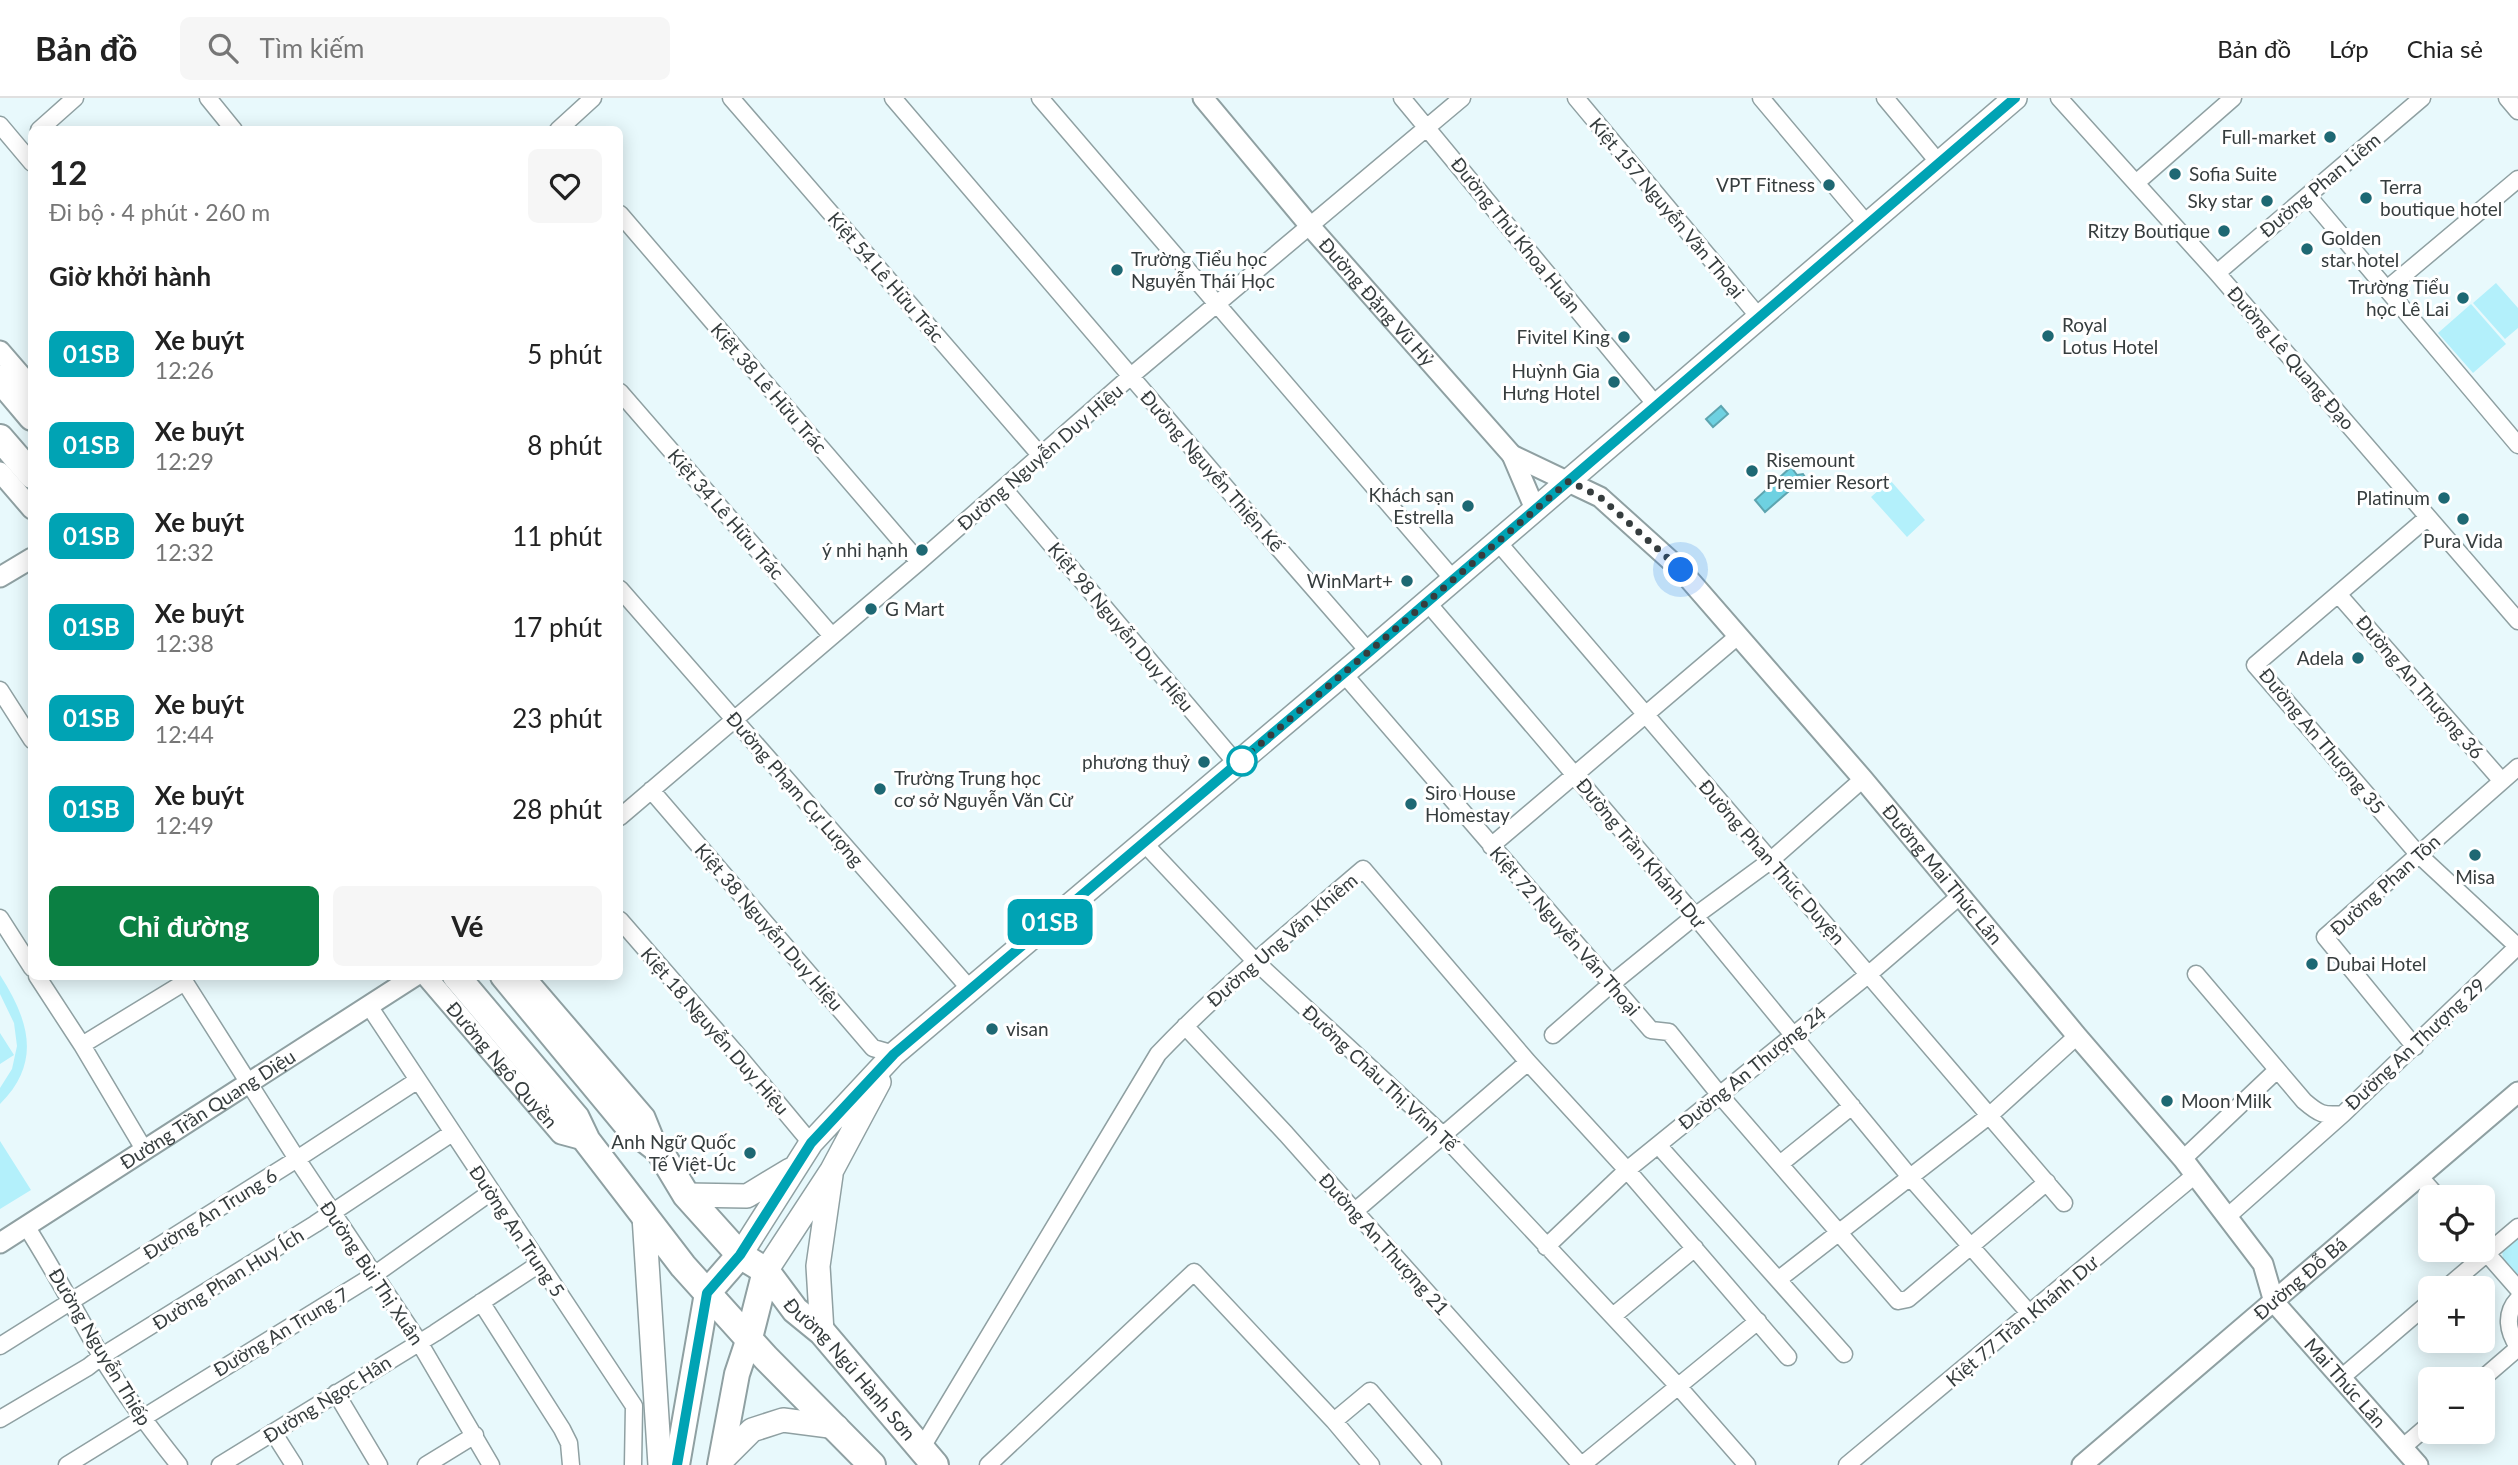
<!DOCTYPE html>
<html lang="vi">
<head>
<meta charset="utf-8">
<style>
	body { margin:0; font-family:Lato,sans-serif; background:#f6f6f6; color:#222; height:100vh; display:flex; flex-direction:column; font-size:26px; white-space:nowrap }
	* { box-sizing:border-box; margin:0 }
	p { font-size:23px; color:#767676 }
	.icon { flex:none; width:38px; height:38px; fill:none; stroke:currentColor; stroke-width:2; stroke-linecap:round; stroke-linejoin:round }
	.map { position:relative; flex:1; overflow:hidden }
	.sheet { position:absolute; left:28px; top:28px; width:595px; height:854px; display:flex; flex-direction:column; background:#fff; border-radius:10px; box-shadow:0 4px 18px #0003 }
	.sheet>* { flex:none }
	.badge { padding:0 14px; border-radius:10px; font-size:24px; line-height:46px }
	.fabs { position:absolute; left:2418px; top:1087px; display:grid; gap:14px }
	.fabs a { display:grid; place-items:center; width:77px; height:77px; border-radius:10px; background:#fff; box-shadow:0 4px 18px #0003; font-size:35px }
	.you { position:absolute; width:35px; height:35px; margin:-18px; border:5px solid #fff; border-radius:50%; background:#1a73e8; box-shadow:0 0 0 10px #1a73e833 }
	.map>.badge { position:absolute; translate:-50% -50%; box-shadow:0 0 0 4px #fff }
	h2 { padding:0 21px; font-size:26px; line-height:63px }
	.round { display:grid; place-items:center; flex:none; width:74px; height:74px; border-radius:10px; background:#f6f6f6 }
	.overview { display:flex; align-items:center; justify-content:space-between; height:119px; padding:0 21px }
	h1 { font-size:33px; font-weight:700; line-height:52px }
	.primary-button { display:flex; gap:14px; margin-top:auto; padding:14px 21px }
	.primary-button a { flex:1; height:80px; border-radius:10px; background:#0b8043; color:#fff; font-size:28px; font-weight:700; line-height:80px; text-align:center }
	.primary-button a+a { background:#f6f6f6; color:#222 }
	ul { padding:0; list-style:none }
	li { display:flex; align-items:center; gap:21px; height:91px; padding:0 21px }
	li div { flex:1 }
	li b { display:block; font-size:26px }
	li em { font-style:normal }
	li .badge { min-width:77px; font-weight:700; text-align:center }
	header { display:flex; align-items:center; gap:42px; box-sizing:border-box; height:98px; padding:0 35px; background:#fff; border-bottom:2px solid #e0e0e0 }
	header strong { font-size:33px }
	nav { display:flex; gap:38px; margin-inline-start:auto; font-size:24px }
	.search { width:490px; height:63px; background:#f6f6f6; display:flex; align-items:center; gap:18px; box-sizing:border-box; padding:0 24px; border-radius:10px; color:#767676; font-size:26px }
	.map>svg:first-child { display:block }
</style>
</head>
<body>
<header>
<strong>Bản đồ</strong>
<div class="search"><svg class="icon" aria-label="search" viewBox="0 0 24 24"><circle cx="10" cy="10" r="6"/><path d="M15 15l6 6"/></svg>Tìm kiếm</div>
<nav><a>Bản đồ</a><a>Lớp</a><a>Chia sẻ</a></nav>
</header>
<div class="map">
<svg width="2518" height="1367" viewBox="0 0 2518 1367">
	<rect width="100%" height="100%" fill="#e8f9fc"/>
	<path fill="#b3f0fb" d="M2496 185 2518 210V230L2505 241 2473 205Z
		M2471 206 2506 246 2473 275 2438 235Z
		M1890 382 1925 422 1907 439 1871 399Z
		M0 877C28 921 43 963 0 1006V990L12 971 17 948 14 925 0 896Z
		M0 935 14 957 0 966Z
		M0 1043 31 1092 0 1111Z
		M2518 1138V1179L2503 1164 2502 1151Z"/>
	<path fill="#6ed1e1" stroke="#5da5b0" stroke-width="2" d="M1721 308 1728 316 1713 329 1706 321Z
		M1791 369 1797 377 1803 376 1805 379 1765 414 1755 402Z"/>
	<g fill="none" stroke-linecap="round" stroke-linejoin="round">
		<defs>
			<path id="minor" d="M208 0 234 32
				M731 0 1041 358
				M893 0 1240 406 1369 554
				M1040 0 1453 481
				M1402 0 1656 307
				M1576 0 1759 219
				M1761 0 1867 126
				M1885 0 1939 65
				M2059 0 2217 175 2518 523
				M2507 0 2518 13
				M0 27 32 65
				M39 32 75 0
				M558 32 593 0
				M2136 85 2233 0
				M2308 98 2518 347
				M620 116 919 464
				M2217 175 2422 0
				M2387 191 2518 81
				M620 294 832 538
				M1004 391 1237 666
				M2428 419 2255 567 2418 756 2518 849
				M1497 443 2064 1105
				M620 491 970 891
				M2338 496 2501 682
				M1427 504 1695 818 1910 1079 2030 1216
				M1343 575 1651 932 1669 934 1719 996 1898 1203 1908 1201 2047 1084
				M0 592 32 642
				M651 692 873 950 894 956
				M620 719 919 464 1131 278 1462 0
				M1144 745 1255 863 1443 1037 1677 1287 1747 1367
				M1491 748 1738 538
				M0 820 32 870
				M620 822 741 961 811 1045
				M2196 876 2304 1003C2319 1016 2323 1018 2343 1016L2518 848
				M37 878 82 947 185 884
				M181 878 297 1061 419 1244 491 1367
				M369 908 634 1308 633 1367
				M1185 928 1286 1036 1581 1367
				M1553 937 1610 887 1695 818 1770 763 1863 681
				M82 947 145 1053
				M2415 949 2325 839 2518 669
				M1658 1047 1844 1256
				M2183 1061 2277 972
				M1780 1066 1852 1008
				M2420 1079 2438 1099
				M1355 1113 1528 964
				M2227 1119 2343 1016
				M26 1128C53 1170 76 1214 101 1258 124 1296 151 1332 179 1367
				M1546 1149 1627 1072 1869 876 1961 797
				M2483 1151 2518 1191
				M1779 1181 1990 1017 2077 938
				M2446 1190 2518 1129
				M2518 1201C2504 1216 2508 1234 2518 1249
				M481 1204 562 1331 569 1345 571 1367
				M1613 1218 1695 1150
				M0 1248 297 1061 418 982
				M2341 1280 2431 1203
				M2482 1281 2518 1250
				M336 1295 379 1367
				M0 1321 88 1269 102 1258 315 1126 452 1035
				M1334 1323 1370 1293 1433 1367
				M273 1334 294 1367
				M2403 1349 2431 1325
				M921 1351 1158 956C1222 889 1293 831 1363 771L1528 964 1627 1072 1788 1259
				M67 1367 374 1177 491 1094
				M220 1367 435 1235 539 1166
				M426 1367 475 1337
				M988 1367 1194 1174 1334 1323 1371 1367
				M1582 1367 1758 1223
				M1847 1367 2195 1077"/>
			<g id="tertiary">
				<path id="s1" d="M1203 0 1309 127 1512 357 1600 399 1681 472 1863 681 2077 938 2183 1061 2263 1166 2274 1204 2418 1367"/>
				<path d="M0 253 32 290"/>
				<path d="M1512 357 1535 411"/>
				<path d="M0 374 32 411"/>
				<path d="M0 479 32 460"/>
				<path id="s2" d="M426 878 561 1036 587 1043"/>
				<path d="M524 878 645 1019 658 1051"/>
				<path id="s3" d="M0 1145 415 878"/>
				<path id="s4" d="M2082 1367 2518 994"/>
			</g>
			<path id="secondary" d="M686 1097 747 1098 790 1072
				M644 1118 660 1367
				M740 1157 811 1045 894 956 1369 554 2015 0
				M766 1173 832 1072 879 984
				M822 1234 818 1168 831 1077
				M721 1363 752 1332 783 1322 837 1329"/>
			<path id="primary" d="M677 1367 707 1195
				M720 1367 737 1276 749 1240"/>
			<g id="trunk">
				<path d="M0 281 32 319"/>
				<path d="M0 340 32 377"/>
				<path d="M456 878 576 1020 587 1043 683 1168 766 1260 872 1367"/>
				<path id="s5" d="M504 878 629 1029 659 1052 686 1097 740 1157 766 1173 795 1212 822 1234 935 1367"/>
				<path d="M707 1195 740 1157"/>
				<path d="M749 1240 766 1173"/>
			</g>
		</defs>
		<use href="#minor" stroke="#8fa0a2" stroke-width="19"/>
		<use href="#tertiary" stroke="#8fa0a2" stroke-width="23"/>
		<use href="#secondary" stroke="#8fa0a2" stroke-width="26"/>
		<use href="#primary" stroke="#8fa0a2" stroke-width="28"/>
		<use href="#trunk" stroke="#8fa0a2" stroke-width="30"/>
		<use href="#minor" stroke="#fff" stroke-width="16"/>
		<use href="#tertiary" stroke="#fff" stroke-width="19"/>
		<use href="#secondary" stroke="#fff" stroke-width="23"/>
		<use href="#primary" stroke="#fff" stroke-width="24"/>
		<use href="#trunk" stroke="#fff" stroke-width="26"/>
	</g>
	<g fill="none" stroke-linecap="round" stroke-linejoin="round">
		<defs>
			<path id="line" d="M677 1367 707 1195 740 1157 811 1045 894 956 1369 554 2015 0"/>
		</defs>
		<use href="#line" stroke="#fff" stroke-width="16"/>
		<use href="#line" stroke="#00a3b4" stroke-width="10"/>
		<path stroke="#363d3e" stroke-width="7" stroke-dasharray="0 12.6" d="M1242 663 1237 666 1569 383 1600 399 1681 472"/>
	</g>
	<g fill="#1e6873" stroke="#fff" stroke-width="2.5">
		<circle cx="2330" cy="39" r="7"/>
		<circle cx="2175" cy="76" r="7"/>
		<circle cx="1829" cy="87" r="7"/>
		<circle cx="2366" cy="100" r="7"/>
		<circle cx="2267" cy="103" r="7"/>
		<circle cx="2224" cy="133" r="7"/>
		<circle cx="2307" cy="151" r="7"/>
		<circle cx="1117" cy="172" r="7"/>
		<circle cx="2463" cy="200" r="7"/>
		<circle cx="2048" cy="238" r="7"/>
		<circle cx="1624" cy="239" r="7"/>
		<circle cx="1614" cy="284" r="7"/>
		<circle cx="1752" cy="373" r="7"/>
		<circle cx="2444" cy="400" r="7"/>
		<circle cx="1468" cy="408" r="7"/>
		<circle cx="2463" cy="421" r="7"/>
		<circle cx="922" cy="452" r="7"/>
		<circle cx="1407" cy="483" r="7"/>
		<circle cx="871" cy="511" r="7"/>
		<circle cx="2358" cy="560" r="7"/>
		<circle cx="1204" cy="664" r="7"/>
		<circle cx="880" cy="691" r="7"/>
		<circle cx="1411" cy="706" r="7"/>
		<circle cx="2475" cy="757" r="7"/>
		<circle cx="2312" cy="866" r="7"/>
		<circle cx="992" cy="931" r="7"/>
		<circle cx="2167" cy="1003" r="7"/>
		<circle cx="750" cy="1055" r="7"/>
	</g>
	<circle fill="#fff" stroke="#00a3b4" stroke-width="3.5" cx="1242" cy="663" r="14"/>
	<g text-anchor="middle" stroke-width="6" stroke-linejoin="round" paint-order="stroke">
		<g font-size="19" fill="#363d3e" stroke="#fff" text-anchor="end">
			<text x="2316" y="46">Full-market</text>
			<text x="2189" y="83" text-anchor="start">Sofia Suite</text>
			<text x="1815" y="94">VPT Fitness</text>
			<text x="2380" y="96" text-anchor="start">Terra<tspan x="2380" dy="22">boutique hotel</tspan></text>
			<text x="2253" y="110">Sky star</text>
			<text x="2210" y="140">Ritzy Boutique</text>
			<text x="2321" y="147" text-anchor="start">Golden<tspan x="2321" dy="22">star hotel</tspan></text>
			<text x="1131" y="168" text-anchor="start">Trường Tiểu học<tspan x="1131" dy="22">Nguyễn Thái Học</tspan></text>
			<text x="2449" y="196">Trường Tiểu<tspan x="2449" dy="22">học Lê Lai</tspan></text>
			<text x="2062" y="234" text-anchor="start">Royal<tspan x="2062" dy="22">Lotus Hotel</tspan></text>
			<text x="1610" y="246">Fivitel King</text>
			<text x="1600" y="280">Huỳnh Gia<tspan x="1600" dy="22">Hưng Hotel</tspan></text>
			<text x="1766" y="369" text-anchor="start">Risemount<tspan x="1766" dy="22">Premier Resort</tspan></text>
			<text x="1454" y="404">Khách sạn<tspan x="1454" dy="22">Estrella</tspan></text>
			<text x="2430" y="407">Platinum</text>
			<text x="2463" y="450" text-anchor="middle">Pura Vida</text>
			<text x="908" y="459">ý nhi hạnh</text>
			<text x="1393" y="490">WinMart+</text>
			<text x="885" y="518" text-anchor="start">G Mart</text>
			<text x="2344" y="567">Adela</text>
			<text x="1190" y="671">phương thuỷ</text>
			<text x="894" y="687" text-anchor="start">Trường Trung học<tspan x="894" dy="22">cơ sở Nguyễn Văn Cừ</tspan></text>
			<text x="1425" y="702" text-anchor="start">Siro House<tspan x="1425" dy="22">Homestay</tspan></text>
			<text x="2475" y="786" text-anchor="middle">Misa</text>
			<text x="2326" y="873" text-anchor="start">Dubai Hotel</text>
			<text x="1006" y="938" text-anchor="start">visan</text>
			<text x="2181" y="1010" text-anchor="start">Moon Milk</text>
			<text x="736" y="1051">Anh Ngữ Quốc<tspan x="736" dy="22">Tế Việt-Úc</tspan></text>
		</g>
		<g font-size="19" fill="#363d3e" stroke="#fff">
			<text transform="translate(2320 87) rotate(-40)" y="7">Đường Phan Liêm</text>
			<text transform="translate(1667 110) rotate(50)" y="7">Kiệt 157 Nguyễn Văn Thoại</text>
			<text transform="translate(1516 137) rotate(51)" y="7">Đường Thủ Khoa Huân</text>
			<text transform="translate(886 179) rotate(49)" y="7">Kiệt 54 Lê Hữu Trác</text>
			<text dy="7" stroke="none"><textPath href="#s1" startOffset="268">Đường Đặng Vũ Hỷ</textPath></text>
			<text transform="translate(2291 260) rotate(49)" y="7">Đường Lê Quang Đạo</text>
			<text transform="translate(769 290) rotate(49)" y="7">Kiệt 38 Lê Hữu Trác</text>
			<text transform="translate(1040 359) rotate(-41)" y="7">Đường Nguyễn Duy Hiệu</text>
			<text transform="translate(1212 373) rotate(49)" y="7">Đường Nguyễn Thiện Kế</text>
			<text transform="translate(726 416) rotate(49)" y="7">Kiệt 34 Lê Hữu Trác</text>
			<text transform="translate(1121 529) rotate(50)" y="7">Kiệt 98 Nguyễn Duy Hiệu</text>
			<text transform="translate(2420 589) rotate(49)" y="7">Đường An Thượng 36</text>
			<text transform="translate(2322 643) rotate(50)" y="7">Đường An Thượng 35</text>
			<text transform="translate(795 691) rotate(49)" y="7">Đường Phạm Cự Lượng</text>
			<text transform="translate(1641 755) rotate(50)" y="7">Đường Trần Khánh Dư</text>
			<text transform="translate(1772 764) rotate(49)" y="7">Đường Phan Thúc Duyện</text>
			<text dy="7" stroke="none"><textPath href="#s1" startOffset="1080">Đường Mai Thúc Lân</textPath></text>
			<text transform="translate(2385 787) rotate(-42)" y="7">Đường Phan Tôn</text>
			<text transform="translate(769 829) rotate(49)" y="7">Kiệt 38 Nguyễn Duy Hiệu</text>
			<text transform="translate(1565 833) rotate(49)" y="7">Kiệt 72 Nguyễn Văn Thoại</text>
			<text transform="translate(1282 842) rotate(-41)" y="7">Đường Ung Văn Khiêm</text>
			<text transform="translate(715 933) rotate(49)" y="7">Kiệt 18 Nguyễn Duy Hiệu</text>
			<text transform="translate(2415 946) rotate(-43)" y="7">Đường An Thượng 29</text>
			<text dy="7" stroke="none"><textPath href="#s2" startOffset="117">Đường Ngô Quyền</textPath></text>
			<text transform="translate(1752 970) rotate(-39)" y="7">Đường An Thượng 24</text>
			<text transform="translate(1380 980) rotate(43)" y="7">Đường Châu Thị Vĩnh Tế</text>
			<text dy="7" stroke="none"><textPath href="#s3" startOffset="247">Đường Trần Quang Diệu</textPath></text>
			<text transform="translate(210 1116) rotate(-32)" y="7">Đường An Trung 6</text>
			<text transform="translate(517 1133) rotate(56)" y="7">Đường An Trung 5</text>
			<text transform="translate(1384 1146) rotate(48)" y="7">Đường An Thượng 21</text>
			<text transform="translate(372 1175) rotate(56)" y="7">Đường Bùi Thị Xuân</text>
			<text transform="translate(228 1181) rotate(-32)" y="7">Đường Phan Huy Ích</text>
			<text dy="7" stroke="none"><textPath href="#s4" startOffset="287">Đường Đỗ Bá</textPath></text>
			<text transform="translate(2022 1223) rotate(-40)" y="7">Kiệt 77 Trần Khánh Dư</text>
			<text transform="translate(281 1234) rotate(-31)" y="7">Đường An Trung 7</text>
			<text transform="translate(100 1249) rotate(59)" y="7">Đường Nguyễn Thiếp</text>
			<text dy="7" stroke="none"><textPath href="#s5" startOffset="527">Đường Ngũ Hành Sơn</textPath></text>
			<text dy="7" stroke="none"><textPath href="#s1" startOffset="1732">Mai Thúc Lân</textPath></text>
			<text transform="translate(327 1301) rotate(-32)" y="7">Đường Ngọc Hân</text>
		</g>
	</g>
</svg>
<div class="fabs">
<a><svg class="icon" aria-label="locate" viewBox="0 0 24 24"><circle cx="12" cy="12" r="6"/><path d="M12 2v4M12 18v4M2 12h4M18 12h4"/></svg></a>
<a>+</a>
<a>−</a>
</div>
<div class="you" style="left:1681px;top:472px"></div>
<b class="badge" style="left:1050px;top:824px;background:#00a3b4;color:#fff">01SB</b>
<section class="sheet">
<div class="overview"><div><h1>12</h1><p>Đi bộ · 4 phút · 260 m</p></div><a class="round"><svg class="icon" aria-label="heart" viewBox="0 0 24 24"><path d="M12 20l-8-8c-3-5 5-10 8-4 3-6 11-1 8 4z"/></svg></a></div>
<h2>Giờ khởi hành</h2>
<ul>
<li><span class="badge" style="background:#00a3b4;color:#fff">01SB</span><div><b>Xe buýt</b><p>12:26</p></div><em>5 phút</em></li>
<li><span class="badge" style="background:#00a3b4;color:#fff">01SB</span><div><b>Xe buýt</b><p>12:29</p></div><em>8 phút</em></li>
<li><span class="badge" style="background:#00a3b4;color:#fff">01SB</span><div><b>Xe buýt</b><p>12:32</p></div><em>11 phút</em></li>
<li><span class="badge" style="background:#00a3b4;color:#fff">01SB</span><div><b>Xe buýt</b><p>12:38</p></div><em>17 phút</em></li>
<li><span class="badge" style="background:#00a3b4;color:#fff">01SB</span><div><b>Xe buýt</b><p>12:44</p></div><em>23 phút</em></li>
<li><span class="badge" style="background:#00a3b4;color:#fff">01SB</span><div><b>Xe buýt</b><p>12:49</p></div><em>28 phút</em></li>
</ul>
<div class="primary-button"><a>Chỉ đường</a><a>Vé</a></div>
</section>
</div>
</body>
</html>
